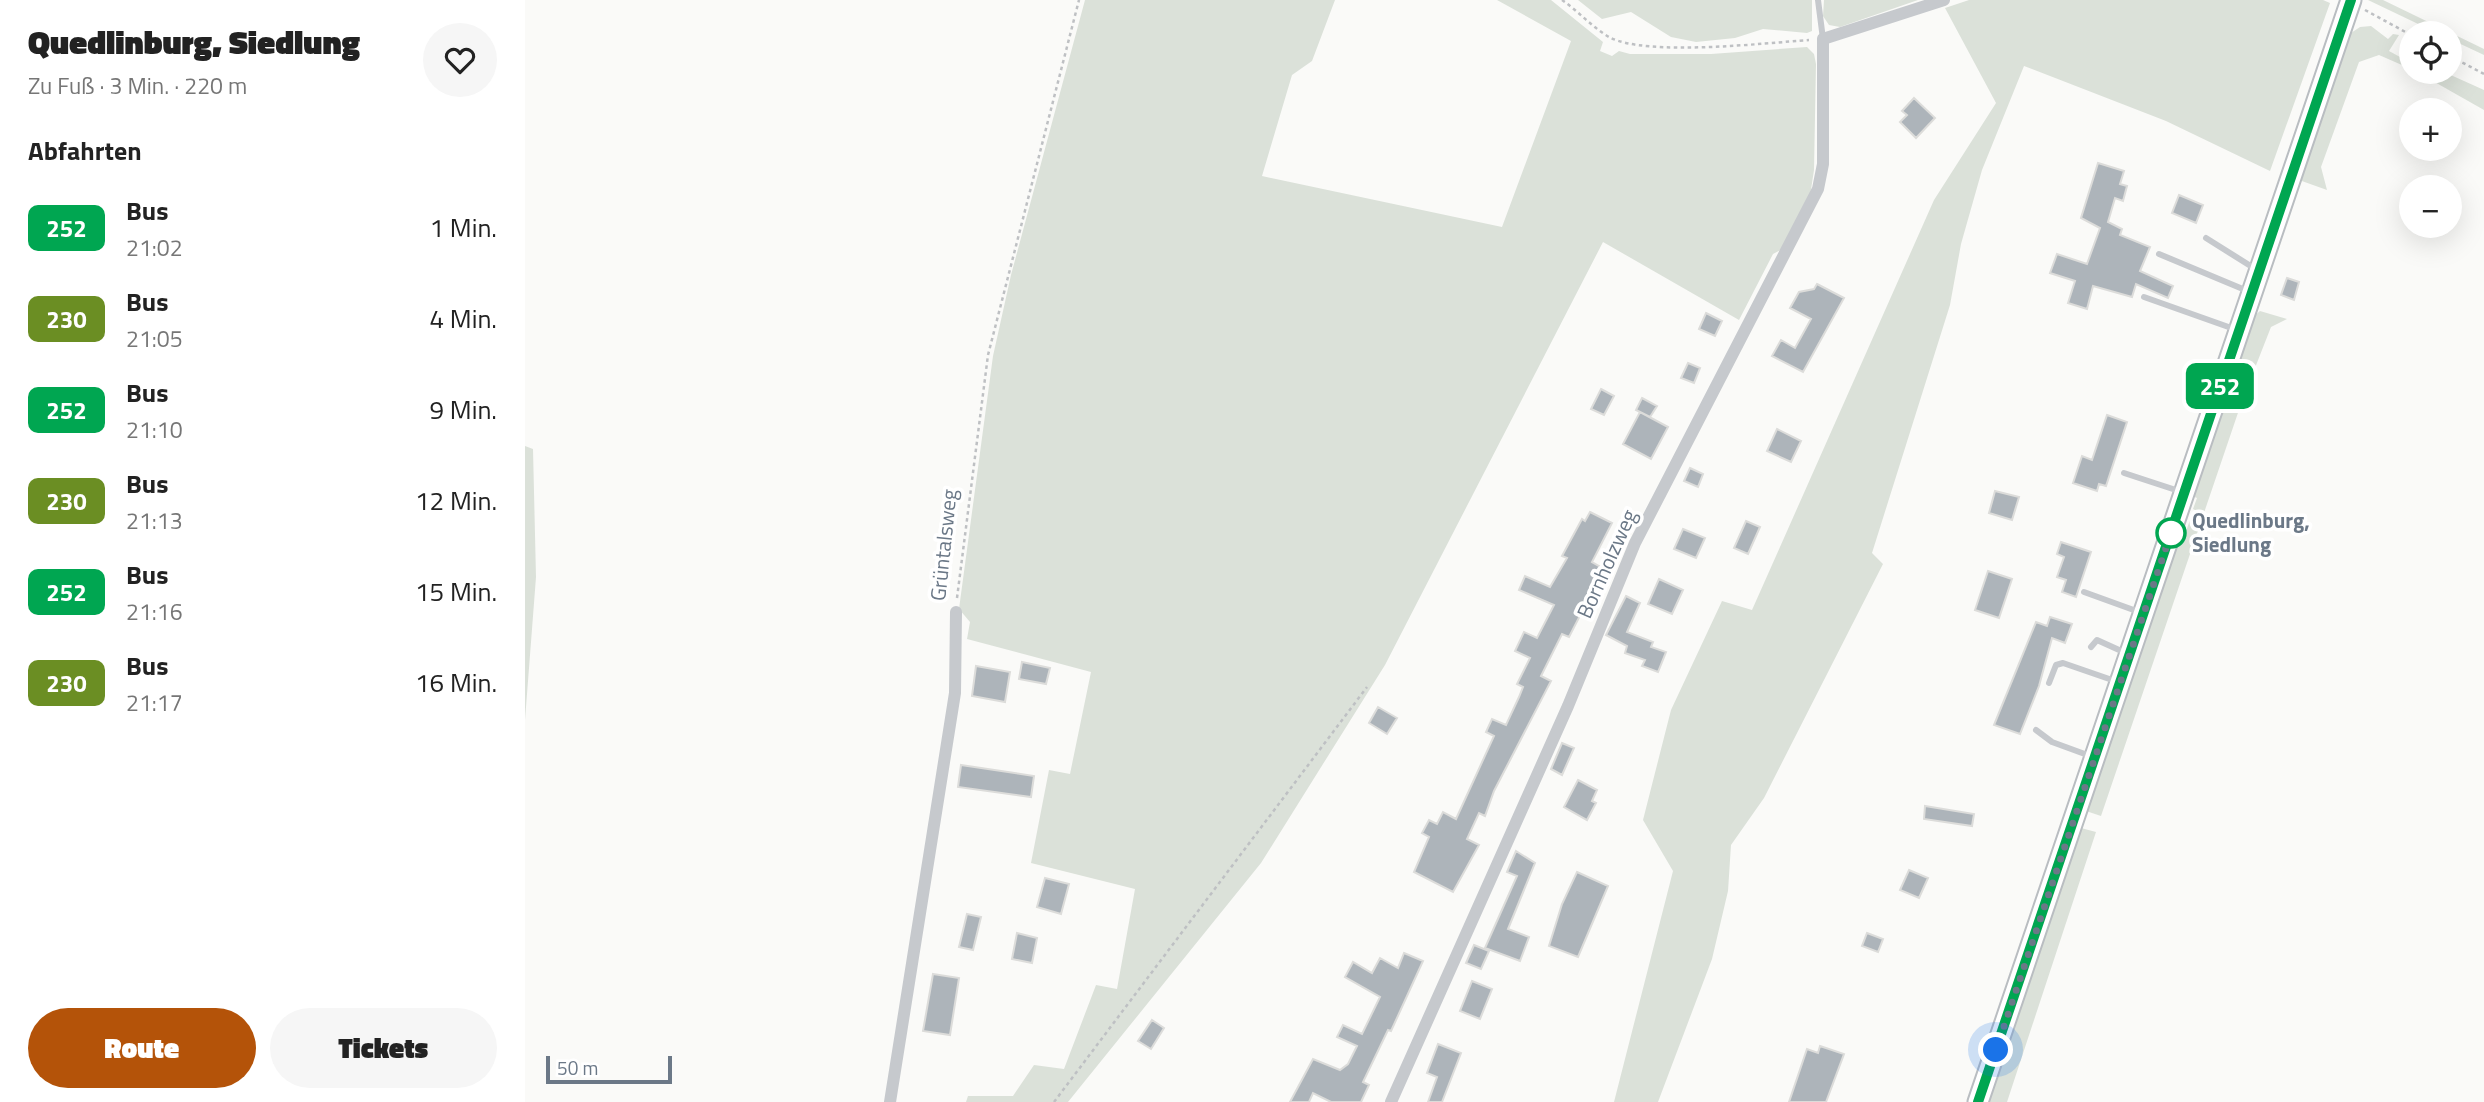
<!DOCTYPE html>
<html lang="de">
<head>
<meta charset="utf-8">
<style>
	body { margin:0; font-family:"Titillium Web",sans-serif; background:#f6f6f6; color:#222; height:100vh; display:flex; flex-direction:column; font-size:26px; white-space:nowrap }
	* { box-sizing:border-box; margin:0 }
	p { font-size:23px; color:#767676 }
	.icon { flex:none; width:38px; height:38px; fill:none; stroke:currentColor; stroke-width:2; stroke-linecap:round; stroke-linejoin:round }
	.map { position:relative; flex:1; overflow:hidden }
	.details { display:flex; flex-direction:column; background:#fff; width:525px }
	.details>* { flex:none }
	.badge { padding:0 14px; border-radius:10px; font-size:24px; line-height:46px }
	.buttons { position:absolute; left:1874px; top:21px; display:grid; gap:14px }
	.buttons a { display:grid; place-items:center; width:63px; height:63px; border-radius:50%; background:#fff; box-shadow:0 7px 28px #0002; font-size:35px }
	.scale { position:absolute; left:21px; bottom:18px; width:126px; box-sizing:border-box; padding-left:7px; border:4px solid #6b7887; border-top:0; font-size:19px; line-height:24px; white-space:nowrap; color:#6b7887; -webkit-text-stroke:5px #fff; paint-order:stroke }
	.you { position:absolute; width:35px; height:35px; margin:-18px; border:5px solid #fff; border-radius:50%; background:#1a73e8; box-shadow:0 0 0 10px #1a73e833 }
	.map>.badge { position:absolute; translate:-50% -50%; box-shadow:0 0 0 4px #fff }
	h2 { padding:0 28px; font-size:26px; line-height:63px }
	.round { display:grid; place-items:center; flex:none; width:74px; height:74px; border-radius:37px; background:#f6f6f6 }
	.summary { display:flex; align-items:center; justify-content:space-between; height:119px; padding:0 28px }
	h1 { font-size:33px; font-weight:800; line-height:52px }
	.action { display:flex; gap:14px; margin-top:auto; padding:14px 28px }
	.action a { flex:1; height:80px; border-radius:42px; background:#b45309; color:#fff; font-size:28px; font-weight:800; line-height:80px; text-align:center }
	.action a+a { background:#f6f6f6; color:#222 }
	ul { padding:0; list-style:none }
	li { display:flex; align-items:center; gap:21px; height:91px; padding:0 28px }
	li div { flex:1 }
	li b { display:block; font-size:26px }
	li em { font-style:normal }
	li .badge { min-width:77px; font-weight:700; text-align:center }
	main { display:flex; flex:1; min-height:0 }
	.map>svg:first-child { display:block }
</style>
</head>
<body>
<main>
<section class="details">
<div class="summary"><div><h1>Quedlinburg, Siedlung</h1><p>Zu Fuß · 3 Min. · 220 m</p></div><a class="round"><svg class="icon" aria-label="heart" viewBox="0 0 24 24"><path d="M12 20l-8-8c-3-5 5-10 8-4 3-6 11-1 8 4z"/></svg></a></div>
<h2>Abfahrten</h2>
<ul>
<li><span class="badge" style="background:#00a651;color:#fff">252</span><div><b>Bus</b><p>21:02</p></div><em>1 Min.</em></li>
<li><span class="badge" style="background:#6b8e23;color:#fff">230</span><div><b>Bus</b><p>21:05</p></div><em>4 Min.</em></li>
<li><span class="badge" style="background:#00a651;color:#fff">252</span><div><b>Bus</b><p>21:10</p></div><em>9 Min.</em></li>
<li><span class="badge" style="background:#6b8e23;color:#fff">230</span><div><b>Bus</b><p>21:13</p></div><em>12 Min.</em></li>
<li><span class="badge" style="background:#00a651;color:#fff">252</span><div><b>Bus</b><p>21:16</p></div><em>15 Min.</em></li>
<li><span class="badge" style="background:#6b8e23;color:#fff">230</span><div><b>Bus</b><p>21:17</p></div><em>16 Min.</em></li>
</ul>
<div class="action"><a>Route</a><a>Tickets</a></div>
</section>
<div class="map">
<svg width="1959" height="1102" viewBox="0 0 1959 1102">
	<rect width="100%" height="100%" fill="#fafaf8"/>
	<path fill="#dbe1d9" d="M560 0H810L787 61 767 75 737 176 977 227 1046 41 972 0H1026L1078 42 1075 51 1087 56 1094 51 1105 54H1186L1282 47 1289 54 1291 64 1289 170 1285 196 1259 248 1248 254 1214 320 1078 242 860 665 736 863 543 1102H441L443 1096H488L509 1065 539 1069 571 985 592 989 610 889 506 863 524 770 545 774 566 672 442 639 445 622 434 609 468 356 486 275Z
		M1053 0H1287V31L1282 33 1238 29 1210 38 1171 42 1146 37 1106 12 1077 19Z
		M1299 0H1393L1315 27 1304 25 1298 16Z
		M1444 0H1798L1805 3 1745 171 1641 121 1499 66 1457 170 1436 244 1425 305 1347 553 1358 564 1239 798 1206 845 1203 891 1187 959 1133 1102H1089L1148 871 1118 820 1146 710 1197 601 1227 610 1409 200 1471 103 1420 8Z
		M1843 0H1858L1959 49V55L1925 39V33H1912Z
		M1846 26 1863 39 1868 34 1874 35 1864 51 1886 63V69L1854 55 1834 62 1796 167 1802 190 1774 180 1826 33 1835 27Z
		M1892 72H1919L1959 90V110Z
		M1735 311 1762 319 1746 327 1717 401 1576 816 1561 811 1655 532 1660 534 1665 520 1671 522 1674 512 1668 509 1672 498 1667 496 1728 317Z
		M0 446 8 449 11 577 0 720Z
		M1556 828 1571 832 1482 1102H1463Z"/>
	<path fill="#adb4ba" stroke="#dcdcda" stroke-width="2" d="M1389 98 1410 118 1391 138 1375 122 1382 115 1377 111Z
		M1573 163 1599 171 1595 184 1602 186 1598 201 1590 198 1583 222 1597 229 1595 235 1625 247 1615 271 1648 286 1643 298 1611 284 1607 297 1568 286 1562 309 1543 303 1550 281 1525 273 1532 254 1562 264 1575 228 1556 218Z
		M1654 195 1678 205 1671 223 1647 213Z
		M1762 278 1774 282 1769 300 1756 295Z
		M1292 284 1319 298 1278 372 1247 356 1256 340 1270 348 1286 319 1265 308 1274 292 1289 289Z
		M1181 313 1197 321 1190 336 1174 329Z
		M1163 363 1175 368 1169 383 1156 378Z
		M1076 389 1089 396 1079 415 1066 409Z
		M1117 398 1132 406 1125 417 1111 410Z
		M1115 412 1143 427 1126 459 1098 444Z
		M1582 415 1602 422 1581 486 1574 484 1572 491 1548 483 1557 456 1567 460Z
		M1252 429 1276 441 1266 462 1242 451Z
		M1165 468 1178 474 1173 487 1159 481Z
		M1470 491 1494 497 1487 520 1464 513Z
		M1065 512 1087 523 1067 562 1079 569 1044 637 1037 634 1016 676 1026 681 969 791 960 816 954 813 942 839 954 845 928 892 889 872 904 837 897 833 904 820 912 824 918 812 931 819 969 736 961 732 967 719 981 725 994 697 998 687 992 684 1005 658 990 651 999 632 1012 638 1029 605 994 590 1000 576 1025 587 1042 558 1037 556 1057 519 1060 521Z
		M1221 521 1235 527 1223 554 1209 548Z
		M1158 529 1180 538 1171 558 1149 549Z
		M1536 542 1566 552 1551 597 1537 592 1541 580 1532 577 1539 557 1532 554Z
		M1463 571 1487 579 1474 618 1450 610Z
		M1134 579 1158 590 1147 614 1123 604Z
		M1101 596 1115 603 1102 632 1128 642 1126 647 1141 652 1133 672 1117 666 1120 660 1100 653 1102 646 1081 635Z
		M1525 617 1547 624 1540 643 1527 638 1514 686 1495 734 1469 725 1511 622 1522 626Z
		M497 662 525 668 521 684 494 679Z
		M451 666 485 672 480 702 447 696Z
		M853 707 872 718 862 734 844 723Z
		M1037 743 1049 748 1037 775 1026 769Z
		M436 765 509 776 506 797 433 787Z
		M1053 780 1072 790 1067 801 1071 803 1062 820 1039 807Z
		M1400 806 1449 814 1447 826 1399 819Z
		M991 851 1010 863 983 929 1004 937 995 961 960 948 992 876 982 872Z
		M1384 870 1403 878 1394 898 1375 890Z
		M1052 872 1083 886 1053 957 1024 946 1037 904Z
		M520 878 544 884 536 914 512 907Z
		M442 914 456 917 448 950 434 947Z
		M492 933 512 938 507 963 487 959Z
		M1342 933 1358 939 1353 952 1337 946Z
		M949 945 964 951 956 969 941 963Z
		M879 953 898 961 866 1031 863 1030 838 1082 844 1085 836 1102H806L788 1093 784 1102H765L788 1059 815 1070 823 1064 832 1046 812 1037 818 1025 837 1034 855 997 820 977 828 962 847 973 855 958 873 968Z
		M408 974 434 978 425 1035 398 1031Z
		M947 981 967 989 955 1019 935 1011Z
		M627 1020 639 1028 626 1049 613 1041Z
		M913 1044 936 1053 917 1102H903L912 1077 902 1073Z
		M1295 1046 1319 1054 1301 1102H1264L1282 1049 1293 1053Z"/>
	<g fill="none" stroke-linecap="round" stroke-linejoin="round">
		<defs>
			<path id="secondary" d="M1453 1102 1826 0"/>
		</defs>
		<use href="#secondary" stroke="#b9bdc1" stroke-width="23"/>
		<path stroke="#bec0c3" stroke-width="2.5" stroke-dasharray="3.5 3.5" stroke-linecap="butt" d="M1037 0C1053 11 1067 27 1084 37 1121 57 1240 43 1284 40
			M1840 10 1886 35
			M1925 56 1959 74
			M432 598 463 355 554 0
			M529 1102 842 687"/>
		<path stroke="#c6c9cd" stroke-width="6" d="M1293 0 1298 39
			M1681 238 1732 270
			M1634 254 1725 292
			M1619 297 1712 330
			M1599 473 1657 492
			M1559 592 1617 613
			M1566 647 1572 640 1603 654
			M1524 683 1531 665 1538 663 1593 682
			M1511 730 1527 742 1568 757"/>
		<path stroke="#c6c9cd" stroke-width="12" d="M365 1102 430 693 431 612
			M866 1102 1043 706 1110 543 1293 189 1298 164V39L1419 0"/>
		<use href="#secondary" stroke="#fff" stroke-width="19"/>
	</g>
	<g fill="none" stroke-linecap="round" stroke-linejoin="round">
		<defs>
			<path id="line" d="M1453 1102 1826 0"/>
		</defs>
		<use href="#line" stroke="#fff" stroke-width="16"/>
		<use href="#line" stroke="#00a651" stroke-width="10"/>
		<path stroke="#6b7887" stroke-width="7" stroke-dasharray="0 12.6" d="M1471 1050 1646 533"/>
	</g>
	<circle fill="#fff" stroke="#00a651" stroke-width="3.5" cx="1646" cy="533" r="14"/>
	<g text-anchor="middle" stroke-width="7" stroke-linejoin="round" paint-order="stroke">
		<g font-size="21" font-weight="bold" fill="#6b7887" stroke="#fff" text-anchor="start">
			<text x="1667" y="528">Quedlinburg,<tspan x="1667" dy="24">Siedlung</tspan></text>
		</g>
		<g font-size="21" fill="#6b7887" stroke="#fff">
			<text transform="translate(419 545) rotate(-84)" y="7">Grüntalsweg</text>
			<text transform="translate(1082 564) rotate(-66)" y="7">Bornholzweg</text>
		</g>
	</g>
</svg>
<div class="buttons">
<a><svg class="icon" aria-label="locate" viewBox="0 0 24 24"><circle cx="12" cy="12" r="6"/><path d="M12 2v4M12 18v4M2 12h4M18 12h4"/></svg></a>
<a>+</a>
<a>−</a>
</div>
<div class="scale">50 m</div>
<div class="you" style="left:1471px;top:1050px"></div>
<b class="badge" style="left:1695px;top:386px;background:#00a651;color:#fff">252</b>
</div>
</main>
</body>
</html>
